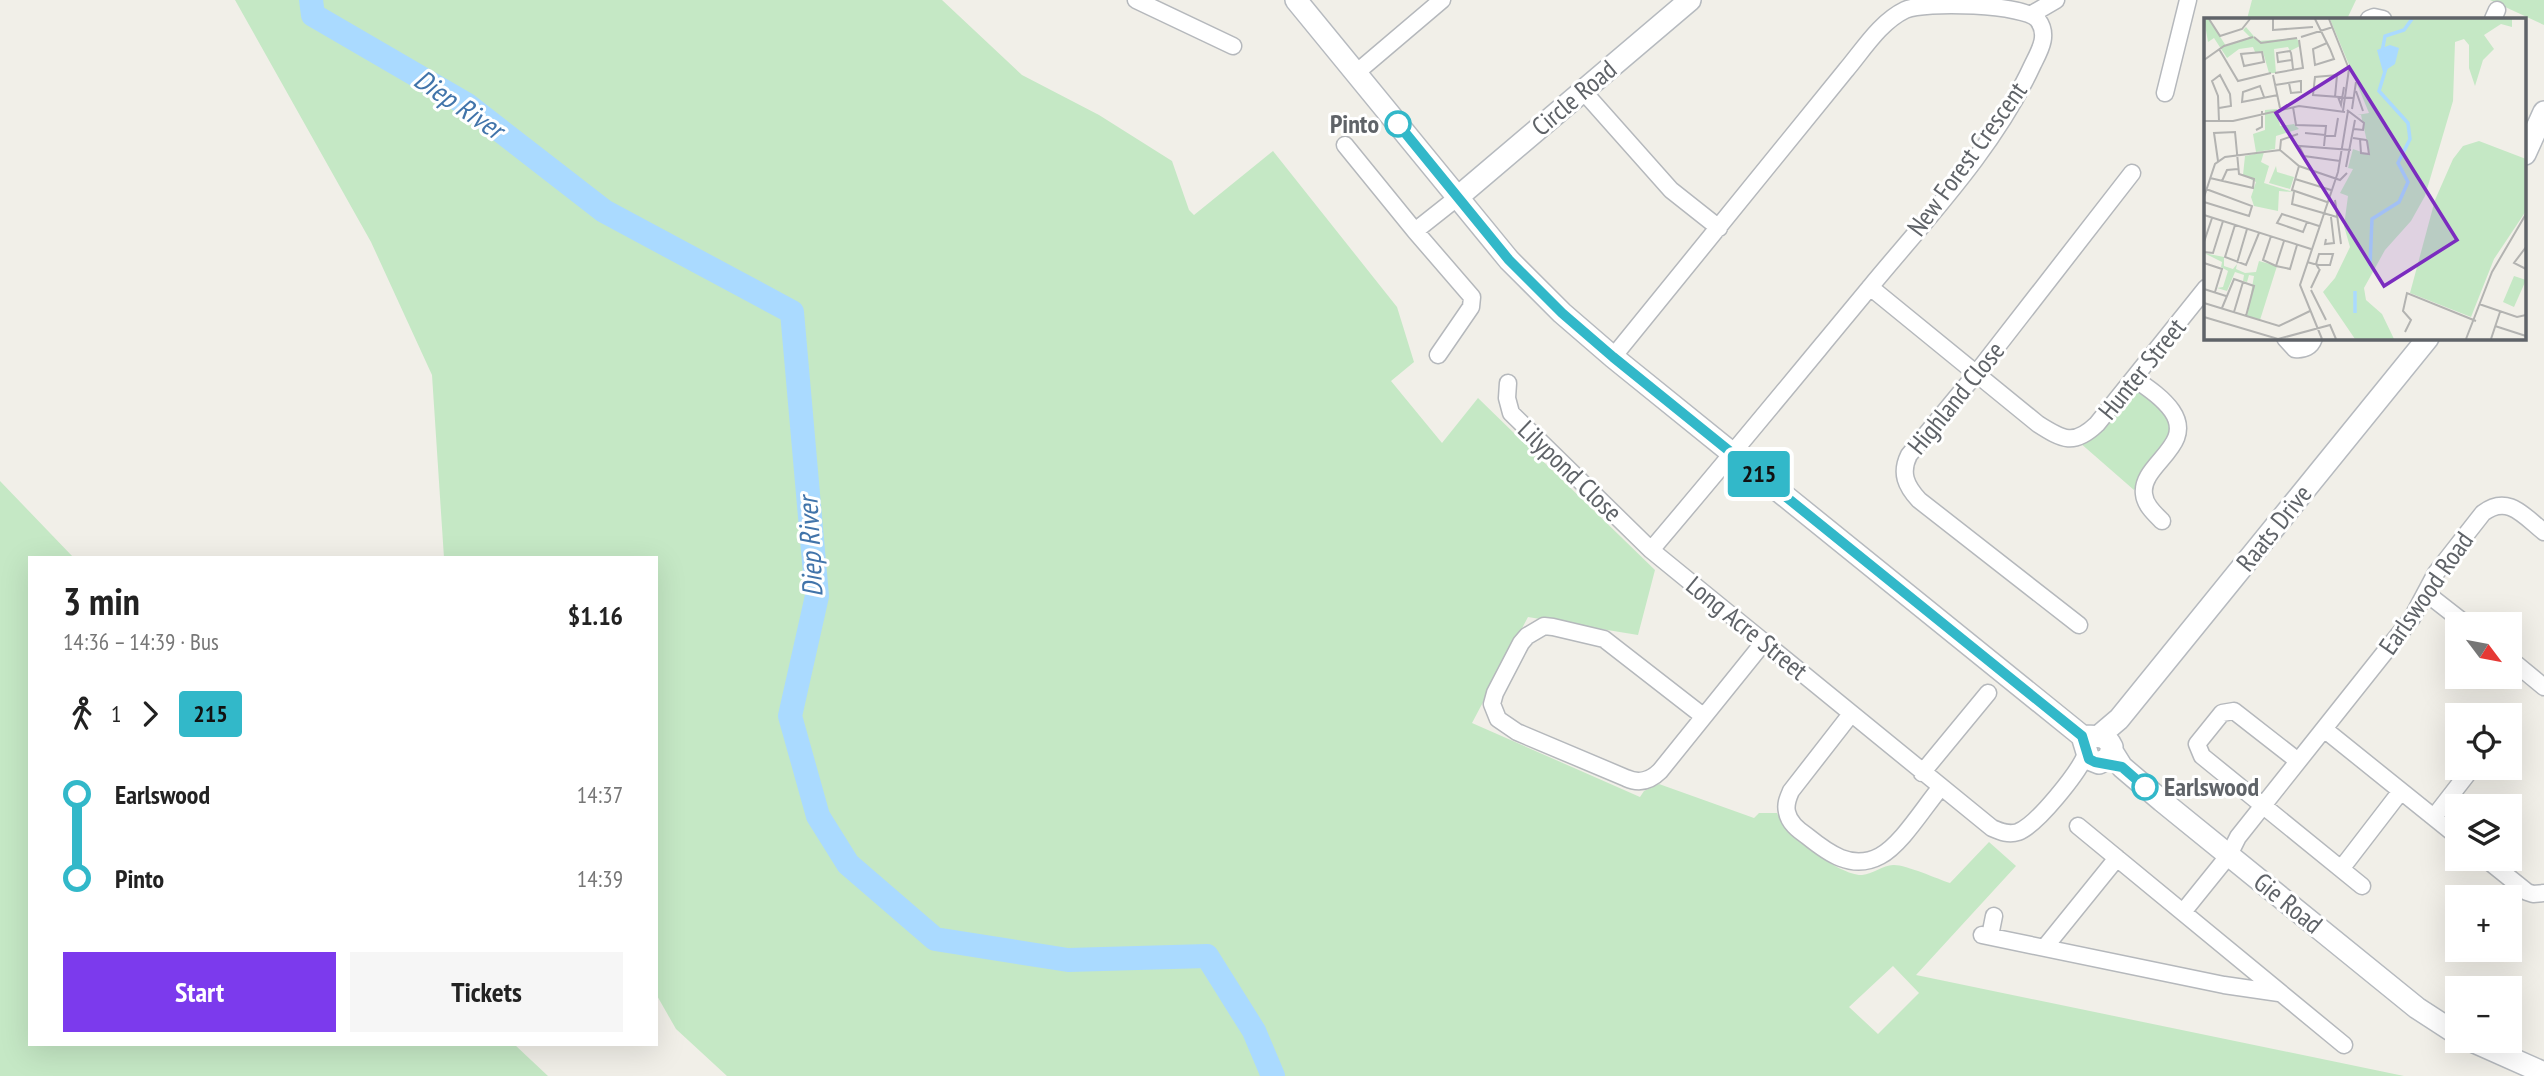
<!DOCTYPE html>
<html lang="en">
<head>
<meta charset="utf-8">
<style>
	body { margin:0; font-family:"PT Sans Narrow",sans-serif; background:#f6f6f6; color:#222; height:100vh; display:flex; flex-direction:column; font-size:26px; white-space:nowrap }
	* { box-sizing:border-box; margin:0 }
	p { font-size:23px; color:#767676 }
	.icon { flex:none; width:38px; height:38px; fill:none; stroke:currentColor; stroke-width:2; stroke-linecap:round; stroke-linejoin:round }
	.map { position:relative; flex:1; overflow:hidden }
	.side { position:absolute; left:28px; top:556px; width:630px; height:490px; display:flex; flex-direction:column; background:#fff; border-radius:0px; box-shadow:0 7px 28px #0002 }
	.side>* { flex:none }
	.badge { padding:0 14px; border-radius:5px; font-size:24px; line-height:46px }
	.needle { width:46px; rotate:122deg }
	.tools { position:absolute; left:2445px; top:612px; display:grid; gap:14px }
	.tools a { display:grid; place-items:center; width:77px; height:77px; border-radius:0px; background:#fff; box-shadow:0 7px 28px #0002; font-size:35px }
	.map>.badge { position:absolute; translate:-50% -50%; box-shadow:0 0 0 4px #fff }
	.legs { display:flex; align-items:center; gap:10px; height:77px; padding:0 35px; font-size:23px }
	.legs p { margin-inline-start:auto }
	.summary { display:flex; align-items:center; justify-content:space-between; height:119px; padding:0 35px }
	h1 { font-size:38px; font-weight:700; line-height:52px }
	.cta { display:flex; gap:14px; margin-top:auto; padding:14px 35px }
	.cta a { flex:1; height:80px; border-radius:0px; background:#7c3aed; color:#fff; font-size:28px; font-weight:700; line-height:80px; text-align:center }
	.cta a+a { background:#f6f6f6; color:#222 }
	ul { padding:0 35px; list-style:none }
	li { display:flex; align-items:center; gap:24px; height:84px; font-size:26px }
	li i { display:grid; place-items:center; width:10px; height:100%; margin:0 9px; background:currentColor }
	li i::after { content:''; width:18px; height:18px; margin:-9px; border:5px solid; border-radius:50%; background:#fff }
	li p { margin-inline-start:auto }
	li:first-child i { background:linear-gradient(#0000 50%,currentColor 0) }
	li:last-child i { background:linear-gradient(currentColor 50%,#0000 0) }
	.map>svg:first-child { display:block }
</style>
</head>
<body>
<div class="map">
<svg width="2544" height="1076" viewBox="0 0 2544 1076">
	<rect width="100%" height="100%" fill="#f1efe8"/>
	<path fill="#c5e8c5" fill-rule="evenodd" d="M235 0H942L1022 75 1099 115 1172 161 1189 210 1194 215 1273 151 1397 307 1414 362 1391 381 1442 443 1478 398 1655 570 1638 635 1528 617 1472 723 1640 797 1644 791 1659 784 1754 818 1759 813H1777C1785 834 1840 876 1862 875 1873 874 1883 865 1893 865 1904 864 1938 879 1950 883L1989 842 2016 866 1916 975 2404 1076H727L676 1029 656 994V558H444L432 375 371 242ZM1893 966 1919 993 1878 1034 1849 1007Z
		M2252 0H2356L2347 19H2247Z
		M2490 0H2544V25Z
		M2134 380 2169 410 2174 443 2134 490 2079 442Z
		M0 481 74 558H30V1045H515L548 1076H0Z"/>
	<g fill="none" stroke-linecap="round" stroke-linejoin="round">
		<path stroke="#aadaff" stroke-width="24" d="M311 0 313 15 466 104 604 211 792 312 817 596 790 716 818 816 848 864 935 939 1068 960 1207 956 1254 1031 1273 1076"/>
		<defs>
			<path id="street" d="M1136 0 1233 46
				M2032 14 2056 0
				M2369 19 2374 17 2383 19
				M2493 19 2497 10
				M1356 73 1442 0
				M1583 91 1671 190 1719 228
				M2165 93 2188 0
				M1345 145 1415 231
				M1870 287 2038 424C2063 440 2074 446 2097 424L2206 288
				M2285 338 2295 349C2304 350 2311 347 2314 338
				M1438 355 1471 307 1472 297 1415 231 1458 197
				M1613 357 1846 70C1863 50 1880 22 1905 10 1924 1 2026 4 2038 20 2049 35 2040 50 2033 64 1995 147 1929 216 1871 286 1798 374 1725 463 1651 550
				M2135 379C2148 388 2163 398 2172 411 2196 446 2140 464 2144 494 2145 505 2154 513 2162 521
				M1508 383 1507 398 1511 413 1651 550 1992 828C2001 832 2009 835 2018 832 2037 825 2079 772 2086 754
				M2426 593 2467 625
				M2079 625 1919 500C1906 486 1900 473 1909 455L1975 375 2132 173
				M2510 659 2544 687
				M1851 714 1791 791C1788 798 1785 804 1787 812 1789 823 1798 830 1807 836 1828 853 1852 871 1880 856 1902 844 1924 807 1941 787
				M1703 716 1604 639 1553 627 1544 626 1527 636 1521 643 1495 693 1492 704 1498 719 1517 732 1626 778C1639 784 1650 781 1660 771L1764 642
				M2324 729 2457 836
				M2298 761 2234 711 2222 713 2197 744 2202 756 2362 886
				M1922 773 1988 693
				M2434 817 2472 768
				M2078 826 2344 1045
				M2486 859 2527 892 2533 894 2544 893
				M2341 869 2401 791
				M2183 912 2229 855 2238 837 2412 618 2436 573 2483 513C2508 494 2524 516 2544 532
				M1982 935 2224 985 2279 993
				M1990 936 1994 916
				M2045 947 2117 858"/>
			<path id="secondary" d="M1296 0 1509 260 1562 313 1613 357 2082 736 2089 759 2099 763 2109 758 2112 747C2106 733 2095 737 2082 736
				M2525 154 2544 112
				M1458 197 1690 0
				M2099 736 2119 719 2428 338
				M2112 751 2122 767 2162 801 2417 1008 2457 1034
				M2472 1041 2544 1073"/>
		</defs>
		<use href="#street" stroke="#b5b8bc" stroke-width="19"/>
		<use href="#secondary" stroke="#b6babf" stroke-width="24"/>
		<use href="#street" stroke="#fff" stroke-width="16"/>
		<use href="#secondary" stroke="#fff" stroke-width="21"/>
	</g>
	<g fill="none" stroke-linecap="round" stroke-linejoin="round">
		<defs>
			<path id="line-1" d="M1398 124 1509 260 1562 313 1613 357 2082 736 2089 759 2095 762 2122 767 2145 787"/>
		</defs>
		<use href="#line-1" stroke="#fff" stroke-width="16"/>
		<use href="#line-1" stroke="#32b8c9" stroke-width="10"/>
	</g>
	<g fill="#fff" stroke="#32b8c9" stroke-width="3.5">
		<circle cx="1398" cy="124" r="12"/>
		<circle cx="2145" cy="787" r="12"/>
	</g>
	<g text-anchor="middle" stroke-width="6" stroke-linejoin="round" paint-order="stroke">
		<g font-size="26" fill="#5f6368" stroke="#fff">
			<text transform="translate(1574 98) rotate(-40)" y="9">Circle Road</text>
			<text transform="translate(1967 159) rotate(-54)" y="9">New Forest Crescent</text>
			<text transform="translate(2142 369) rotate(-51)" y="9">Hunter Street</text>
			<text transform="translate(1956 398) rotate(-51)" y="9">Highland Close</text>
			<text transform="translate(1570 471) rotate(44)" y="9">Lilypond Close</text>
			<text transform="translate(2274 528) rotate(-51)" y="9">Raats Drive</text>
			<text transform="translate(2426 593) rotate(-55)" y="9">Earlswood Road</text>
			<text transform="translate(1747 628) rotate(39)" y="9">Long Acre Street</text>
			<text transform="translate(2288 903) rotate(39)" y="9">Gie Road</text>
		</g>
		<g font-size="26" font-weight="bold" fill="#5f6368" stroke="#fff" text-anchor="end">
			<text x="1379" y="133">Pinto</text>
			<text x="2164" y="796" text-anchor="start">Earlswood</text>
		</g>
		<g font-size="28" font-style="italic" fill="#4174aa" stroke="#fff">
			<text transform="translate(459 104) rotate(34)" y="10">Diep River</text>
			<text transform="translate(810 547) rotate(-93)" y="10">Diep River</text>
		</g>
	</g>
	<g transform="translate(2204 18)">
		<rect width="322" height="322" fill="#f1efe8"/>
		<path d="M0 1H5L22 28 46 19 39 12 42 9 54 23 93 20 96 28 86 33 84 29 70 31 72 55H65L59 34H51L49 29 35 31 23 40 10 20 4 24ZM126 1H308V9L297 6 280 17 290 31 279 42 271 68 265 50V27L260 21 251 24 249 83 221 178 207 203 181 232 160 270 162 282 178 296 190 321H151L119 274 131 260 146 229 140 208 144 178 136 175 149 151 144 150 149 131 166 137 157 97H153L165 95ZM73 91 76 108 90 106 95 111 72 118 71 131 52 134 49 116 61 112V92ZM275 123 322 141V193L290 241 267 299 206 275 231 182 249 141 259 128ZM60 134 57 144 65 148 60 165 89 174 75 173 74 193 50 188 47 179 52 164 39 157 41 138ZM72 148 73 154 90 159 86 171 65 165ZM0 235 20 239V248L29 251 33 246 32 251 41 255 52 254 55 243 73 248 56 302 43 298 50 258 45 257 43 264 39 263 40 257 31 254 23 273 13 270 19 269 24 253 17 249 18 244ZM310 258 322 262 310 289 299 284Z" fill="#c5e8c5"/>
		<path d="M186 27 195 30 191 46 179 54 173 32Z" fill="#aadaff"/>
		<path fill="none" stroke="#aadaff" stroke-width="3.5" d="M178 34 181 18 200 12 208 1M166 248 168 201 195 184 204 164 194 145 206 121 204 105 175 73 182 50M151 295V273"/>
		<path fill="none" stroke="#b3b3b1" stroke-width="2" d="M5 1 16 18 38 11 46 1M69 1V12L109 9M111 1 126 31 130 41 111 47 109 31 123 25M125 1 145 51 139 93M50 19 57 25 93 20M97 19 129 9M15 31 34 63 67 55M58 34 60 44 40 48 37 36ZM0 42 20 28 49 19M88 42 74 44 73 35 86 33 87 35 88 42 89 51V52M71 55 99 50 95 22M69 57 76 90M71 67 96 63H97V74L87 75 85 65M152 73 159 93M60 79 56 68 39 74 38 84 74 77M131 79 133 57 111 59 109 77 149 80M134 79 137 87 140 69M89 89 92 107 122 108 120 128M15 90 27 88 26 76 16 57 8 63 14 78 15 103M148 91 152 64M143 92 160 105 159 112 150 111M0 103H29L95 88 141 94M52 112 58 109V93M101 115 131 118 134 100M149 120 162 122 163 123 165 136 157 135 156 121M76 132 77 122 94 116M136 143 100 138 95 128 147 132M95 148 88 172 123 184M142 149 151 102M6 160 49 170 50 161 35 156 31 114 10 115 14 143M91 161 127 172M18 163 23 152 34 151M90 174 88 186 133 199M0 179 11 146 21 139 76 132 95 148 136 162 143 155M131 182 137 226M0 184 45 198 48 188 2 171M0 197 107 231M103 204 99 214 73 205 78 196 115 208M31 207 21 239 42 247 55 215M67 218 59 242 72 248 86 251 93 227M122 221 121 226 130 225 127 199M0 224 8 200M322 229 310 245 322 251M0 234 9 235 19 203M103 244 110 246H112L114 247H126L129 236H115L112 246 115 251M0 245 18 251 11 274M33 245 43 211M72 248 80 223M107 270 116 251M0 271 22 278M107 272 122 302M0 285 75 308 106 293M275 286 313 299 322 297M18 290 30 261 50 268 42 298M30 294 39 264M0 299 74 321 126 307 132 321M291 308 322 318M201 314 207 302 199 293 203 275 272 303M118 321 96 267 134 154 144 93M262 321 288 254 322 196M287 321 296 294"/>
		<path fill="#7b2cbf" fill-opacity="0.15" stroke="#7b2cbf" stroke-width="3.5" d="M145 49 253 222 180 268 72 95Z"/>
		<rect width="322" height="322" fill="none" stroke="#5f6368" stroke-width="3.5"/>
	</g>
</svg>
<div class="tools">
<a><svg class="needle" viewBox="-14 -14 28 28"><path d="M0-13l5 13h-10z" fill="#e53935"/><path d="M0 13l5-13h-10z" fill="#767676"/></svg></a>
<a><svg class="icon" aria-label="locate" viewBox="0 0 24 24"><circle cx="12" cy="12" r="6"/><path d="M12 2v4M12 18v4M2 12h4M18 12h4"/></svg></a>
<a><svg class="icon" aria-label="layers" viewBox="0 0 24 24"><path d="M12 4l9 5-9 5-9-5zM3 14l9 5 9-5"/></svg></a>
<a>+</a>
<a>−</a>
</div>
<b class="badge" style="left:1759px;top:474px;background:#32b8c9;color:#111">215</b>
<section class="side">
<div class="summary"><div><h1>3 min</h1><p>14:36 – 14:39 · Bus</p></div><b>$1.16</b></div>
<div class="legs"><svg class="icon" aria-label="walk" viewBox="0 0 24 24"><circle cx="13" cy="4" r="2"/><path d="M13 8l-2 6 4 7M11 14l-3 7M7 12l3-4h3l4 4"/></svg>1<svg class="icon" aria-label="forward" viewBox="0 0 24 24"><path d="M9 5l7 7-7 7"/></svg><b class="badge" style="background:#32b8c9;color:#111">215</b></div>
<ul>
<li><i style="color:#32b8c9"></i><b>Earlswood</b><p>14:37</p></li>
<li><i style="color:#32b8c9"></i><b>Pinto</b><p>14:39</p></li>
</ul>
<div class="cta"><a>Start</a><a>Tickets</a></div>
</section>
</div>
</body>
</html>
